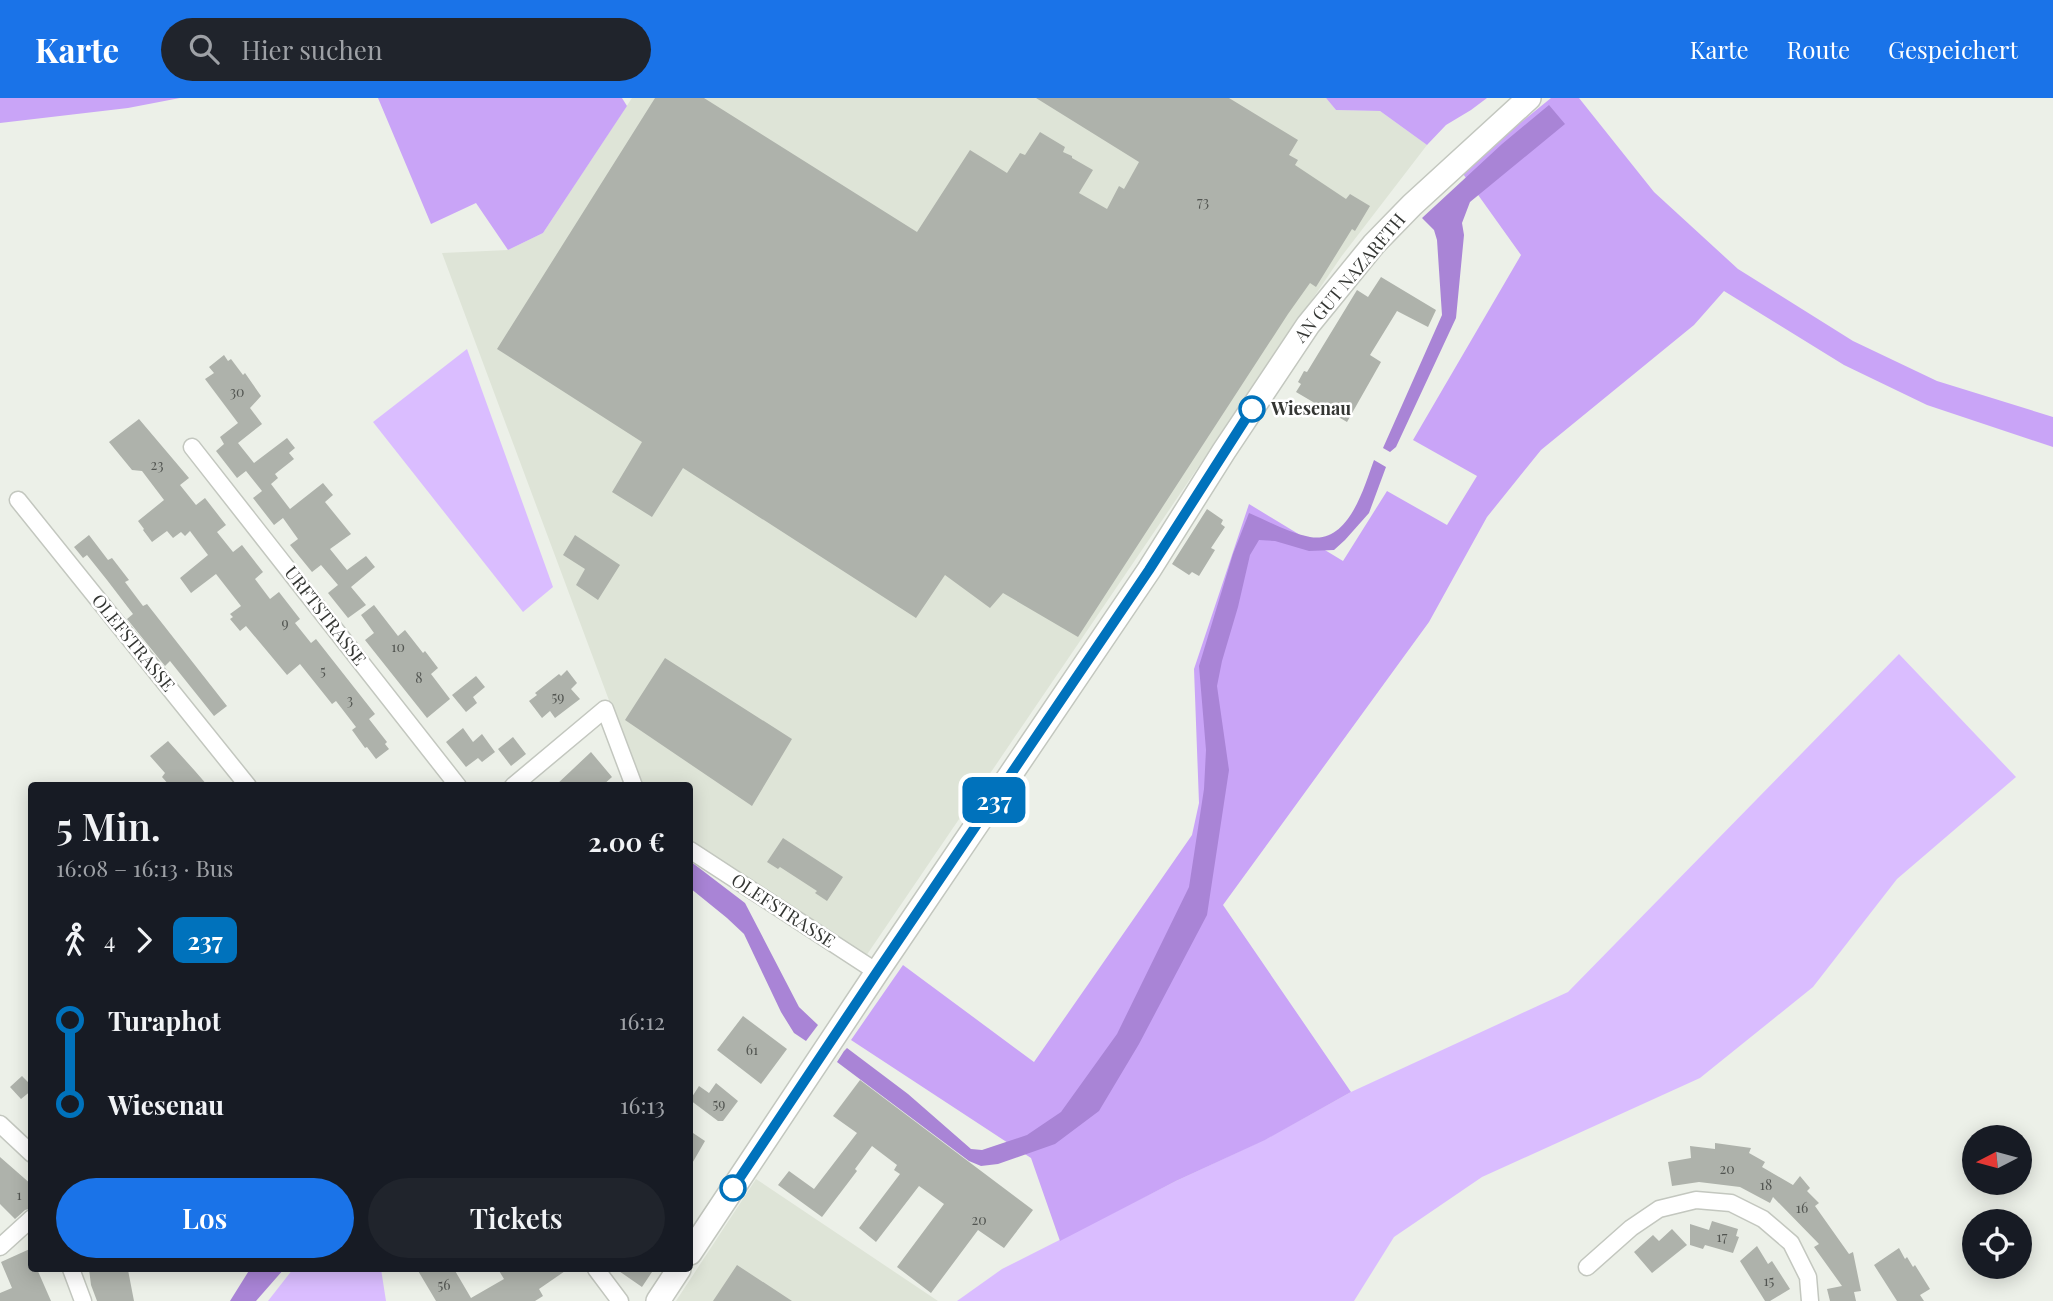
<!DOCTYPE html>
<html lang="de">
<head>
<meta charset="utf-8">
<style>
	body { margin:0; font-family:"Playfair Display",serif; background:#20242c; color:#f1f3f6; height:100vh; display:flex; flex-direction:column; font-size:26px; white-space:nowrap }
	* { box-sizing:border-box; margin:0 }
	p { font-size:23px; color:#9ea1a6 }
	.icon { flex:none; width:38px; height:38px; fill:none; stroke:currentColor; stroke-width:2; stroke-linecap:round; stroke-linejoin:round }
	.map { position:relative; flex:1; overflow:hidden }
	.sheet { position:absolute; left:28px; top:684px; width:665px; height:490px; display:flex; flex-direction:column; background:#171b24; border-radius:7px; box-shadow:0 4px 18px #0003 }
	.sheet>* { flex:none }
	.badge { padding:0 14px; border-radius:10px; font-size:24px; line-height:46px }
	.needle { width:46px; rotate:264deg }
	.buttons { position:absolute; left:1962px; top:1027px; display:grid; gap:14px }
	.buttons a { display:grid; place-items:center; width:70px; height:70px; border-radius:50%; background:#171b24; box-shadow:0 4px 18px #0003; font-size:35px }
	.map>.badge { position:absolute; translate:-50% -50%; box-shadow:0 0 0 4px #fff }
	.legs { display:flex; align-items:center; gap:10px; height:77px; padding:0 28px; font-size:23px }
	.legs p { margin-inline-start:auto }
	.head { display:flex; align-items:center; justify-content:space-between; height:119px; padding:0 28px }
	h1 { font-size:38px; font-weight:600; line-height:52px }
	.action { display:flex; gap:14px; margin-top:auto; padding:14px 28px }
	.action a { flex:1; height:80px; border-radius:42px; background:#1a73e8; color:#fff; font-size:28px; font-weight:600; line-height:80px; text-align:center }
	.action a+a { background:#20242c; color:#f1f3f6 }
	ul { padding:0 28px; list-style:none }
	li { display:flex; align-items:center; gap:24px; height:84px; font-size:26px }
	li i { display:grid; place-items:center; width:10px; height:100%; margin:0 9px; background:currentColor }
	li i::after { content:''; width:18px; height:18px; margin:-9px; border:5px solid; border-radius:50%; background:#171b24 }
	li p { margin-inline-start:auto }
	li:first-child i { background:linear-gradient(#0000 50%,currentColor 0) }
	li:last-child i { background:linear-gradient(currentColor 50%,#0000 0) }
	header { display:flex; align-items:center; gap:42px; box-sizing:border-box; height:98px; padding:0 35px; background:#1a73e8; color:#fff }
	header strong { font-size:33px }
	nav { display:flex; gap:38px; margin-inline-start:auto; font-size:24px }
	.search { width:490px; height:63px; background:#20242c; display:flex; align-items:center; gap:18px; box-sizing:border-box; padding:0 24px; border-radius:38px; color:#9ea1a6; font-size:26px }
	.map>svg:first-child { display:block }
</style>
</head>
<body>
<header>
<strong>Karte</strong>
<div class="search"><svg class="icon" aria-label="search" viewBox="0 0 24 24"><circle cx="10" cy="10" r="6"/><path d="M15 15l6 6"/></svg>Hier suchen</div>
<nav><a>Karte</a><a>Route</a><a>Gespeichert</a></nav>
</header>
<div class="map">
<svg width="2053" height="1203" viewBox="0 0 2053 1203">
	<rect width="100%" height="100%" fill="#ecf0e8"/>
	<path fill="#dee4d7" d="M632 0H1326L1336 12 1380 13 1427 47 1341 159 866 858 690 746V688H641L442 155 508 152 543 135Z
		M756 1081 938 1203H676Z"/>
	<path fill="#dabdff" d="M467 251 553 489 523 514 373 324Z
		M1899 556 2016 679 1897 781 1813 889 1700 980 1482 1079 1394 1139 1354 1203H957L1002 1171 1176 1083 1266 1041 1351 994 1568 894Z
		M293 1171H381L386 1203H268Z"/>
	<path fill="#c9a4f7" d="M0 0H180L128 10 0 25Z
		M378 0H622L627 8 543 135 508 152 476 105 431 126Z
		M1326 0H1487L1471 12 1446 27 1427 47 1380 13 1336 12Z
		M1551 0H1579L1654 94 1738 171 1853 243 1937 283 2053 319V349L1927 307 1844 267 1724 193 1694 227 1541 352 1487 419 1429 524 1223 807 1351 994 1265 1042 1176 1083 1060 1143 1031 1060 851 942 903 867 1034 964 1192 737 1199 705 1194 571 1249 406 1343 463 1387 393 1447 427 1477 378 1413 342 1521 157 1461 73Z"/>
	<path fill="#a984d6" d="M1549 7 1565 26 1470 104 1462 125 1464 137 1456 220 1396 349 1390 354 1383 350 1442 217 1437 142 1434 132 1422 120 1502 46Z
		M1374 362 1386 369 1369 415 1345 442 1334 452 1309 453 1275 443 1259 442 1250 457 1238 509 1222 563 1217 588 1229 672 1207 817 1139 946 1099 1013 1055 1046 998 1066 981 1068 969 1063 837 964 844 953 847 950 908 996 971 1051 982 1052 1027 1037 1061 1014 1117 936 1189 789 1204 691 1206 652 1199 568 1233 456 1249 415C1268 423 1289 435 1310 439 1349 446 1364 389 1374 362Z
		M690 763 745 805 799 909 818 927 806 943 794 935 781 914 744 836 727 820 690 790Z
		M250 1171H284L256 1203H230Z"/>
	<path fill="#aeb2ab" d="M655 0H704L917 134 970 52 1007 75 1020 55 1025 57 1040 34 1065 49 1063 54 1072 58V60L1093 72 1079 95 1107 111 1119 88 1124 91 1139 64 1036 0H1229L1298 42 1289 57 1298 62 1295 67 1346 101 1350 96 1370 108 1355 133 1352 131 1316 189 1310 185 1288 216 1078 539 1003 495 990 510 945 477 916 520 683 370 652 419 612 394 642 344 497 251Z
		M1381 179 1436 212 1428 229 1397 213 1370 257 1381 264 1347 324 1296 294 1301 286 1298 284 1304 273 1307 274 1357 192 1368 199Z
		M224 257 228 263 231 261 243 277 245 275 261 298 250 310 262 326 238 345 254 365 287 340 295 350 289 355 294 361 275 376 278 380 271 386 290 411 323 385 333 397 325 404 351 436 330 451 347 472 366 458 375 469 351 489 366 507 348 520 328 495 338 487 321 467 312 474 290 447 298 441 283 420 274 427 253 400 262 393 246 373 237 380 216 353 224 346 220 339 238 325 205 281 214 275 209 269Z
		M139 321 189 380 180 387 196 407 205 400 226 427 217 434 233 454 242 447 263 474 255 481 270 501 279 494 300 521 295 525 311 545 316 541 375 616 369 621 387 644 385 646 389 651 376 661 367 649 365 650 352 632 356 629 336 603 332 606 300 566 287 577 246 528 240 533 230 521 233 519 230 516 241 508 216 476 191 495 180 480 208 457 190 433 185 438 181 434 173 440 167 433 152 444 143 432 144 431 138 423 164 402 142 373 132 372 109 344Z
		M1207 411 1223 422 1221 426 1225 429 1211 450 1215 452 1199 478 1192 474 1189 477 1172 466Z
		M89 437 108 462 112 460 129 482 125 484 143 508 147 506 227 608 214 618 170 563 165 568 127 521 133 516 107 482 87 457 83 460 74 449Z
		M575 437 620 467 598 502 576 487 585 471 563 457Z
		M374 507 398 538 405 532 423 555 425 553 438 570 431 576 450 601 427 620 365 542 374 535 361 517Z
		M665 560 792 641 752 708 625 622Z
		M567 572 577 585 571 591 580 601 555 620 550 613 542 620 529 603 537 597 535 595 559 576 561 578Z
		M476 578 485 589 473 599 477 605 466 614 452 597Z
		M463 630 473 644 482 636 495 654 482 664 478 660 466 669 446 644Z
		M513 639 526 656 511 668 498 651Z
		M168 643 195 673 208 688H170L162 679 165 675 150 658Z
		M591 654 612 679 602 688H555Z
		M783 740 843 779 827 803 815 795 817 793 780 769 778 771 767 764Z
		M743 918 787 951 761 986 717 952Z
		M22 978 32 988V992L21 1001 10 989Z
		M860 982 1033 1112 1004 1150 978 1132 931 1195 897 1169 944 1106 919 1088 876 1144 859 1130 900 1076 894 1072 897 1067 872 1048 855 1071 857 1073 822 1119 778 1087 789 1073 814 1091 857 1035 833 1018Z
		M716 985 738 1003 723 1023H718L690 1002 699 988 709 995Z
		M690 1033 705 1043 690 1069Z
		M1715 1045 1751 1050 1749 1055 1765 1064 1762 1069 1793 1087 1800 1078 1810 1090 1807 1093 1819 1105 1815 1108 1849 1156 1853 1154 1861 1193 1854 1194 1856 1203H1830L1827 1191 1842 1188 1814 1149 1819 1146 1773 1099 1770 1105 1740 1089 1699 1084 1672 1088 1668 1064 1691 1060 1690 1048 1715 1051Z
		M0 1059 32 1087V1110L25 1112 15 1121 0 1106Z
		M1712 1123 1738 1131 1736 1138 1739 1139 1733 1155 1705 1147 1703 1151 1690 1147V1126L1709 1132Z
		M1672 1131 1687 1147 1652 1175 1634 1154 1653 1137 1659 1143Z
		M1757 1148 1768 1166 1772 1163 1790 1191 1770 1203H1765L1740 1163Z
		M32 1150V1171H37L51 1203H0V1195L12 1190 1 1164Z
		M1899 1150 1905 1161 1907 1159 1913 1169 1915 1167 1930 1191 1920 1197 1924 1203H1897L1874 1167Z
		M737 1167 792 1203H713Z
		M89 1171 128 1172 134 1203H97L91 1187Z
		M417 1171H454L471 1200 504 1181 498 1171H568L539 1191 543 1198 535 1203H436Z
		M616 1171H654L642 1189Z"/>
	<g fill="none" stroke-linecap="round" stroke-linejoin="round">
		<defs>
			<path id="street" d="M192 349 458 688
				M18 402 248 688
				M513 688 605 611 634 688
				M690 752 877 874
				M0 1026 32 1056
				M0 1149 32 1120
				M1587 1169 1631 1130 1659 1111 1696 1102 1731 1105 1763 1121 1791 1145 1808 1179 1810 1203
				M71 1171 83 1203
				M596 1171 620 1203"/>
			<path id="secondary" d="M690 1155 877 874 1149 472 1224 353 1308 227 1374 146 1412 107 1529 0
				M658 1203 679 1171"/>
		</defs>
		<use href="#street" stroke="#c3c7bf" stroke-width="19"/>
		<use href="#secondary" stroke="#c3c7bf" stroke-width="26"/>
		<use href="#street" stroke="#fff" stroke-width="16"/>
		<use href="#secondary" stroke="#fff" stroke-width="23"/>
	</g>
	<g fill="none" stroke-linecap="round" stroke-linejoin="round">
		<defs>
			<path id="line-1" d="M733 1090 877 874 1149 472 1252 311"/>
		</defs>
		<use href="#line-1" stroke="#fff" stroke-width="16"/>
		<use href="#line-1" stroke="#0072bc" stroke-width="10"/>
	</g>
	<g fill="#fff" stroke="#0072bc" stroke-width="3.5">
		<circle cx="1252" cy="311" r="12"/>
		<circle cx="733" cy="1090" r="12"/>
	</g>
	<g text-anchor="middle" stroke-width="5" stroke-linejoin="round" paint-order="stroke">
		<g font-size="14" fill="#525551">
			<text x="1203" y="109">73</text>
			<text x="237" y="299">30</text>
			<text x="157" y="372">23</text>
			<text x="285" y="530">9</text>
			<text x="398" y="554">10</text>
			<text x="323" y="578">5</text>
			<text x="419" y="585">8</text>
			<text x="558" y="604">59</text>
			<text x="350" y="607">3</text>
			<text x="752" y="957">61</text>
			<text x="719" y="1011">59</text>
			<text x="1727" y="1076">20</text>
			<text x="1766" y="1092">18</text>
			<text x="19" y="1102">1</text>
			<text x="1802" y="1115">16</text>
			<text x="979" y="1127">20</text>
			<text x="1722" y="1144">17</text>
			<text x="1769" y="1188">15</text>
			<text x="444" y="1192">56</text>
		</g>
		<g font-size="18" fill="#343633" stroke="#fff">
			<text transform="translate(1350 180) rotate(-50)" y="6">AN GUT NAZARETH</text>
			<text transform="translate(325 518) rotate(52)" y="6">URFTSTRASSE</text>
			<text transform="translate(133 545) rotate(51)" y="6">OLEFSTRASSE</text>
			<text transform="translate(783 813) rotate(33)" y="6">OLEFSTRASSE</text>
		</g>
		<g font-size="18" font-weight="bold" fill="#343633" stroke="#fff" text-anchor="start">
			<text x="1271" y="317">Wiesenau</text>
		</g>
	</g>
</svg>
<div class="buttons">
<a><svg class="needle" viewBox="-14 -14 28 28"><path d="M0-13l5 13h-10z" fill="#e53935"/><path d="M0 13l5-13h-10z" fill="#9ea1a6"/></svg></a>
<a><svg class="icon" aria-label="locate" viewBox="0 0 24 24"><circle cx="12" cy="12" r="6"/><path d="M12 2v4M12 18v4M2 12h4M18 12h4"/></svg></a>
</div>
<b class="badge" style="left:994px;top:702px;background:#0072bc;color:#fff">237</b>
<section class="sheet">
<div class="head"><div><h1>5 Min.</h1><p>16:08 – 16:13 · Bus</p></div><b>2.00 €</b></div>
<div class="legs"><svg class="icon" aria-label="walk" viewBox="0 0 24 24"><circle cx="13" cy="4" r="2"/><path d="M13 8l-2 6 4 7M11 14l-3 7M7 12l3-4h3l4 4"/></svg>4<svg class="icon" aria-label="forward" viewBox="0 0 24 24"><path d="M9 5l7 7-7 7"/></svg><b class="badge" style="background:#0072bc;color:#fff">237</b></div>
<ul>
<li><i style="color:#0072bc"></i><b>Turaphot</b><p>16:12</p></li>
<li><i style="color:#0072bc"></i><b>Wiesenau</b><p>16:13</p></li>
</ul>
<div class="action"><a>Los</a><a>Tickets</a></div>
</section>
</div>
</body>
</html>
